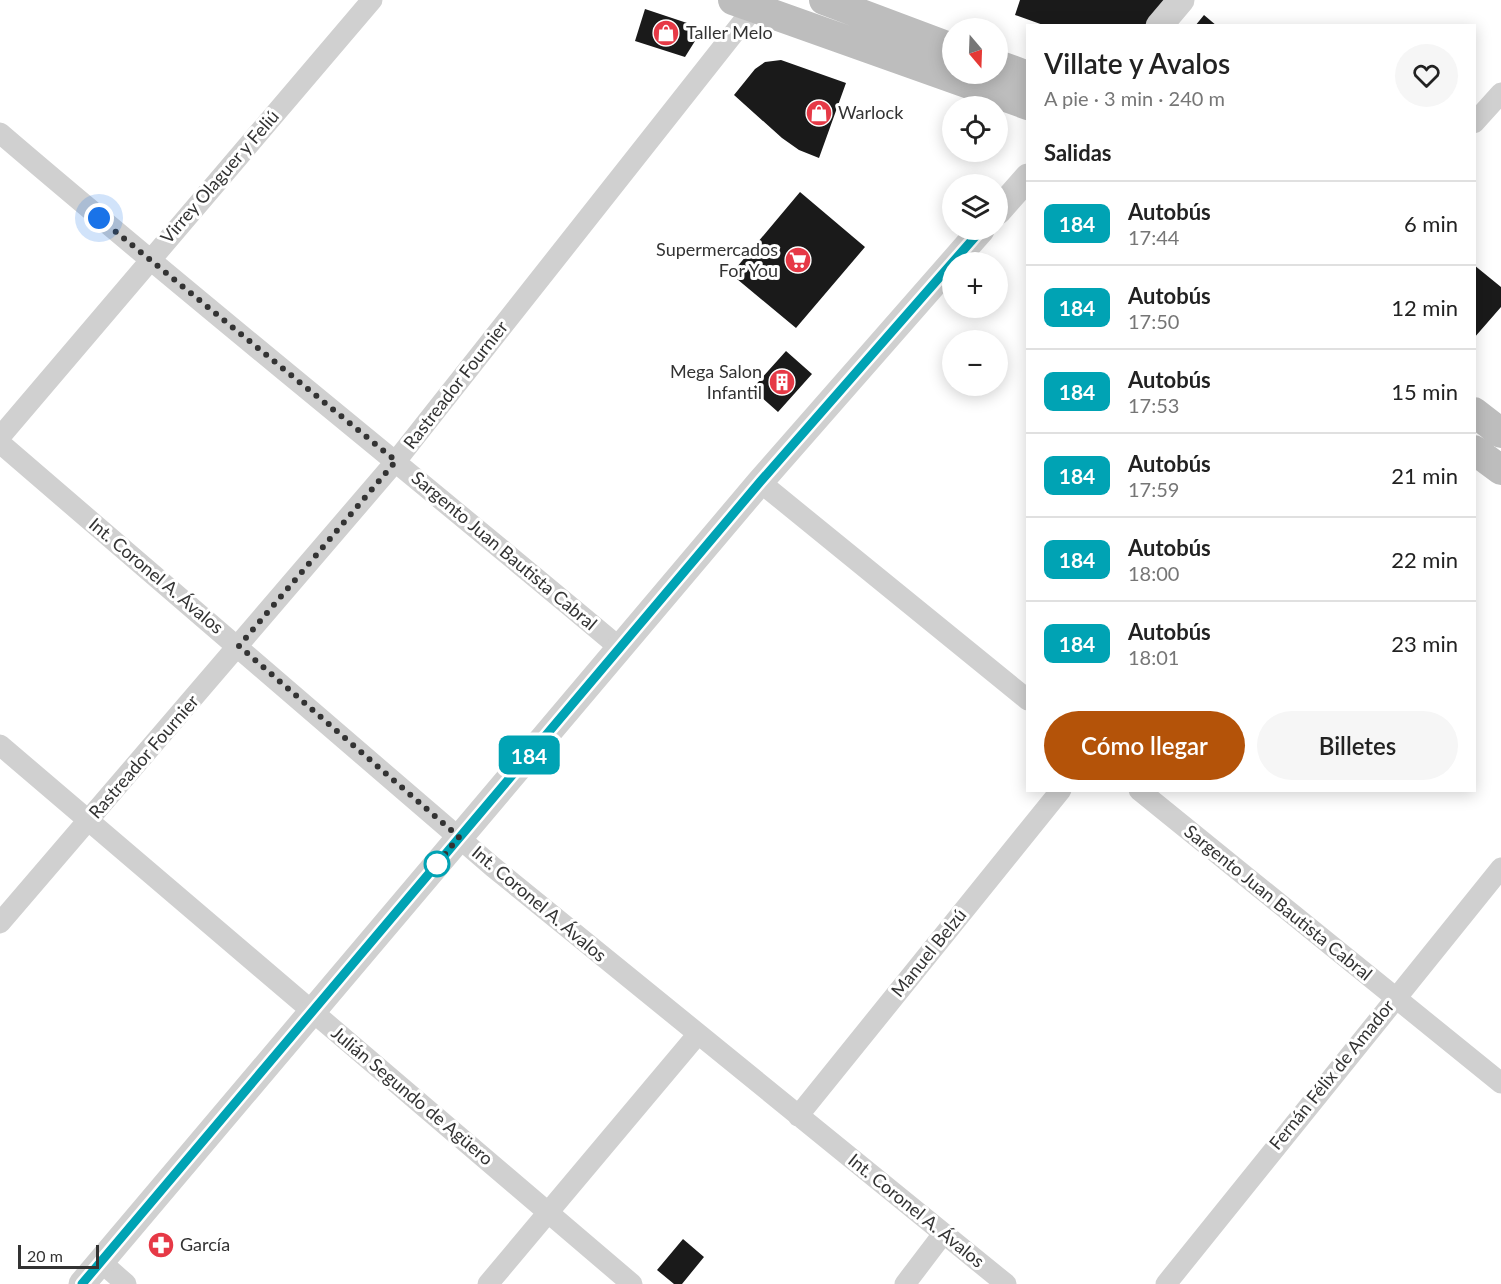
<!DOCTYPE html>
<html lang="es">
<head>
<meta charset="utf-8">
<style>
	body { margin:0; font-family:Lato,sans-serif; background:#f6f6f6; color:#222; height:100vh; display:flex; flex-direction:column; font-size:22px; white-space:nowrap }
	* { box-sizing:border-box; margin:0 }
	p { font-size:20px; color:#767676 }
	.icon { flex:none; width:33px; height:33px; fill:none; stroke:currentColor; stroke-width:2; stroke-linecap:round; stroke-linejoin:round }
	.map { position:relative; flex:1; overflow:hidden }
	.panel { position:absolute; left:1026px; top:24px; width:450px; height:768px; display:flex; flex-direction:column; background:#fff; border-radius:0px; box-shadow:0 3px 15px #0003 }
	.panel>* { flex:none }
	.badge { padding:0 12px; border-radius:9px; font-size:21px; line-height:39px }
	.needle { width:39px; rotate:161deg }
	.controls { position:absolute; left:942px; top:18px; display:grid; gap:12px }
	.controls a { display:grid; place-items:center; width:66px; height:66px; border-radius:50%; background:#fff; box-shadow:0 3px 15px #0003; font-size:30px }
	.scale { position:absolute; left:18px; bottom:15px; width:81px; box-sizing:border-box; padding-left:6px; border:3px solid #333; border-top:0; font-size:16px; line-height:21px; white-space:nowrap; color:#333; -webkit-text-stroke:4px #fff; paint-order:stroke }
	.you { position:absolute; width:30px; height:30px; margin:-15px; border:4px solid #fff; border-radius:50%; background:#1a73e8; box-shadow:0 0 0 9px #1a73e833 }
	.map>.badge { position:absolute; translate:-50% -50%; box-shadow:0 0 0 3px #fff }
	h2 { padding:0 18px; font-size:22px; line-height:54px }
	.round { display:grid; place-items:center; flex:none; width:63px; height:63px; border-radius:32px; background:#f6f6f6 }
	.headline { display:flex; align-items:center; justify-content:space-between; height:102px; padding:0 18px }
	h1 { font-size:28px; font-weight:600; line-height:45px }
	.cta { display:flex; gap:12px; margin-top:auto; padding:12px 18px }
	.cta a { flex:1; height:69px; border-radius:36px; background:#b45309; color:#fff; font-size:24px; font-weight:600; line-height:69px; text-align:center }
	.cta a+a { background:#f6f6f6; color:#222 }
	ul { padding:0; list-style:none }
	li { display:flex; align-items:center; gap:18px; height:84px; padding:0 18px; border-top:2px solid #e0e0e0 }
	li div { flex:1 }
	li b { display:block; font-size:22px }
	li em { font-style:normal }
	li .badge { min-width:66px; font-weight:700; text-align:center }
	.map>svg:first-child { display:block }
</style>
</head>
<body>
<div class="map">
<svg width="1501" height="1284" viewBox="0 0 1501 1284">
	<rect width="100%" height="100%" fill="#fff"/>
	<path fill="#1a1a1a" d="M1020 0H1166L1144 26H1046L1015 15Z
		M645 9 693 25 695 41 685 57 635 41Z
		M1204 15 1217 26H1195Z
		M781 60 846 83 819 158 799 150 782 138 734 95 755 69 765 62Z
		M800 192 865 247 796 328 731 274Z
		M1474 265 1501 287V307L1474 338Z
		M786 351 812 374 778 412 752 389Z
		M683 1239 704 1257 682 1284H674L657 1270Z"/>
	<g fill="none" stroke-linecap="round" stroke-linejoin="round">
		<path stroke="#d0d0d0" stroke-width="21" d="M1474 123 1501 93
			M0 133C204 308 414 475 620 648
			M0 437 372 0
			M0 443 493 867 1006 1284
			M760 482 1028 700
			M0 745 632 1284
			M1139 790 1501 1083
			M0 923 396 461 760 0
			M798 1116 1061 790
			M101 1262 126 1284
			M488 1284 698 1034
			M905 1284 943 1234
			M1166 1284 1501 868"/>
		<path stroke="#d0d0d0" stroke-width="27" d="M1159 26 1181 0
			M998 211 1028 177
			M82 1284 760 482 981 230"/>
		<path stroke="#bdbdbd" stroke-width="30" d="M733 0 1028 105
			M824 0 952 48
			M998 65 1028 76
			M1474 412 1501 433
			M1474 450 1501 470"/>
	</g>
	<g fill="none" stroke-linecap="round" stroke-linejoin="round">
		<defs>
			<path id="line" d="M82 1284 760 482 981 230"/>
		</defs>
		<use href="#line" stroke="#fff" stroke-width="14"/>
		<use href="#line" stroke="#00a3b4" stroke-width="9"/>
		<path stroke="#333" stroke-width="6" stroke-dasharray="0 10.8" d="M99 218 396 461 239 646 459 837 437 864"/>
	</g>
	<defs>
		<symbol id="shop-disc" viewBox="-11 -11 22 22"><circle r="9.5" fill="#e63946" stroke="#fff"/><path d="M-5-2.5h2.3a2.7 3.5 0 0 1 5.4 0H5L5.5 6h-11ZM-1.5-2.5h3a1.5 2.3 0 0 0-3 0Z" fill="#fff"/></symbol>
		<symbol id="supermarket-disc" viewBox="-11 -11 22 22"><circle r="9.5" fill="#e63946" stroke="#fff"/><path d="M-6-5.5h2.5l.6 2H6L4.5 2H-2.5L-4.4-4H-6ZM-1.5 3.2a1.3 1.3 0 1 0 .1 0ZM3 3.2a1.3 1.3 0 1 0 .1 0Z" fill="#fff"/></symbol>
		<symbol id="building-disc" viewBox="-11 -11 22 22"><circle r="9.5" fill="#e63946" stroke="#fff"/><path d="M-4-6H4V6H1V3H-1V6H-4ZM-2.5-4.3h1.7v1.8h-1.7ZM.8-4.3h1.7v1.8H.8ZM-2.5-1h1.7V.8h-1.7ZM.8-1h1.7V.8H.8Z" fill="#fff"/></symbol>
		<symbol id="pharmacy-disc" viewBox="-11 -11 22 22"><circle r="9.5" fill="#e63946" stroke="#fff"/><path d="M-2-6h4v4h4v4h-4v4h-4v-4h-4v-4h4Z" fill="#fff"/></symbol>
	</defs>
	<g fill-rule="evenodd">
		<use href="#shop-disc" x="651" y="18" width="30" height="30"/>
		<use href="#shop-disc" x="804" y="98" width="30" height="30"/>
		<use href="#supermarket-disc" x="783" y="245" width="30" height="30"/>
		<use href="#building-disc" x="767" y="367" width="30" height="30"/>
		<use href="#pharmacy-disc" x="146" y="1230" width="30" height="30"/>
	</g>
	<circle fill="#fff" stroke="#00a3b4" stroke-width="3" cx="437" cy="864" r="12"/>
	<g text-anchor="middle" stroke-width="6" stroke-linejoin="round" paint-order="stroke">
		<g font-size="18" fill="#333" stroke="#fff" text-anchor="start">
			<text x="686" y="39">Taller Melo</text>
			<text x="838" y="119">Warlock</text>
			<text x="778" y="256" text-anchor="end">Supermercados<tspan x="778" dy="21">For You</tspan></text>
			<text x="762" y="378" text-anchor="end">Mega Salon<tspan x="762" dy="21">Infantil</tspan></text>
			<text x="180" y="1251">García</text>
		</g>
		<g font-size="18" fill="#333" stroke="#fff">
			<text transform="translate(220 177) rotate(-49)" y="6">Virrey Olaguer y Feliú</text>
			<text transform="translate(456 385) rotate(-52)" y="6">Rastreador Fournier</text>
			<text transform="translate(504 551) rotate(40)" y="6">Sargento Juan Bautista Cabral</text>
			<text transform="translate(156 576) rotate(40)" y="6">Int. Coronel A. Ávalos</text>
			<text transform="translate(144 757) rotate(-49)" y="6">Rastreador Fournier</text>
			<text transform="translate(1278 903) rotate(39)" y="6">Sargento Juan Bautista Cabral</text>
			<text transform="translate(539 904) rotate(40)" y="6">Int. Coronel A. Ávalos</text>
			<text transform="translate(929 953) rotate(-51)" y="6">Manuel Belzú</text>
			<text transform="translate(1332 1075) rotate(-51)" y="6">Fernán Félix de Amador</text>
			<text transform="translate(412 1096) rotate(40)" y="6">Julián Segundo de Agüero</text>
			<text transform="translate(916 1211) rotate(39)" y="6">Int. Coronel A. Ávalos</text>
		</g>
	</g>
</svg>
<div class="controls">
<a><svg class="needle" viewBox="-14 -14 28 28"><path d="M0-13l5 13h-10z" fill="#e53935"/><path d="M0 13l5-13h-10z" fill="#767676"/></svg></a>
<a><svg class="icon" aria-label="locate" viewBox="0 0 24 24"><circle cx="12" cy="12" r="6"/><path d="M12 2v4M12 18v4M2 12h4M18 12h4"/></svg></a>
<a><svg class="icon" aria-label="layers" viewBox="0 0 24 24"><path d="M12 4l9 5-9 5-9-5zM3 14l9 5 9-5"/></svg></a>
<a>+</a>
<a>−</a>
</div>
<div class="scale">20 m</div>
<div class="you" style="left:99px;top:218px"></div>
<b class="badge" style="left:529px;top:755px;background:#00a3b4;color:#fff">184</b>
<section class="panel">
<div class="headline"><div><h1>Villate y Avalos</h1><p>A pie · 3 min · 240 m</p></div><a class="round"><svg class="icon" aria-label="heart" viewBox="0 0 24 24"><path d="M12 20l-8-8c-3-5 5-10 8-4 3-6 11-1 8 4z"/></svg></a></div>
<h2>Salidas</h2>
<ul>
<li><span class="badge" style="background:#00a3b4;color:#fff">184</span><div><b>Autobús</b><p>17:44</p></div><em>6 min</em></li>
<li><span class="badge" style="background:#00a3b4;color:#fff">184</span><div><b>Autobús</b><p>17:50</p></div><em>12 min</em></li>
<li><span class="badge" style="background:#00a3b4;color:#fff">184</span><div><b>Autobús</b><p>17:53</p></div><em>15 min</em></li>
<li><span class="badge" style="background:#00a3b4;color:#fff">184</span><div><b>Autobús</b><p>17:59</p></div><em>21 min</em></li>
<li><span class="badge" style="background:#00a3b4;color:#fff">184</span><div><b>Autobús</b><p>18:00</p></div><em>22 min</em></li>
<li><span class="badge" style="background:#00a3b4;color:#fff">184</span><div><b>Autobús</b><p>18:01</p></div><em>23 min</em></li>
</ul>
<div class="cta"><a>Cómo llegar</a><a>Billetes</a></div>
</section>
</div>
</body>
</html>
